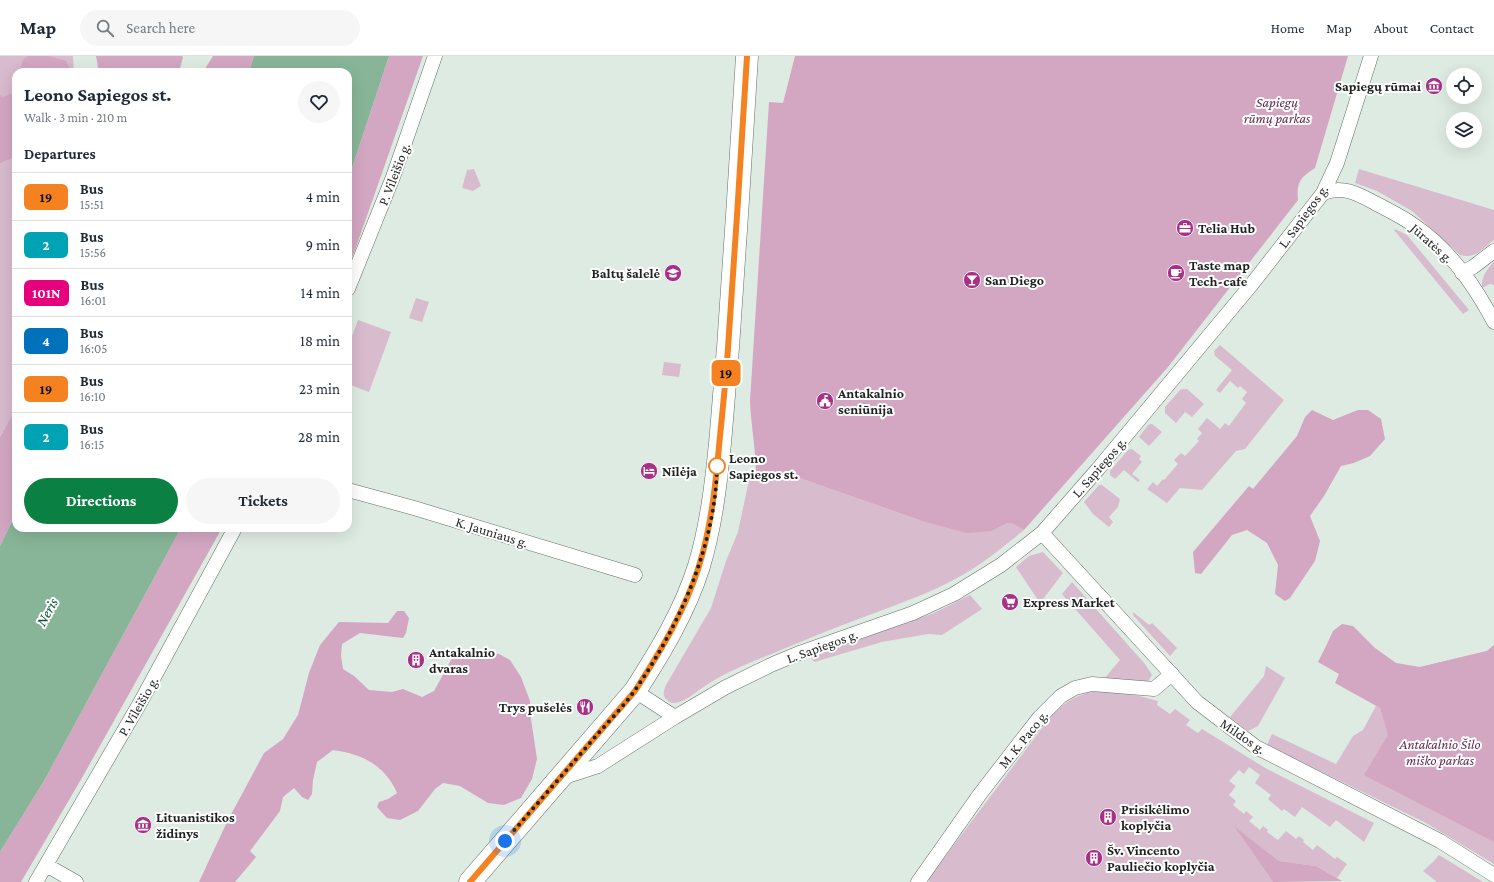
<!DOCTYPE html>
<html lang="en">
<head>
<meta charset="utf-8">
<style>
	body { margin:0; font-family:"Crimson Pro",serif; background:#f6f6f7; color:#1f2937; height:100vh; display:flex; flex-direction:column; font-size:15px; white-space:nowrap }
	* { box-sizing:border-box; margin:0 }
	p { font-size:13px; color:#747a83 }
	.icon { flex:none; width:22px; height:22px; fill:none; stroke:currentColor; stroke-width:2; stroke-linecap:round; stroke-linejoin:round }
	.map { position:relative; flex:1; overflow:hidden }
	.panel { position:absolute; left:12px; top:12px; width:340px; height:464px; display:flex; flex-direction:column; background:#fff; border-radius:12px; box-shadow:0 4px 16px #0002 }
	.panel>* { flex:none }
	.badge { padding:0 8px; border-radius:6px; font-size:14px; line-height:26px }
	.fabs { position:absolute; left:1446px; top:12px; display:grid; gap:8px }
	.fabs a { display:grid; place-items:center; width:36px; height:36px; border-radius:50%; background:#fff; box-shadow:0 4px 16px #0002; font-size:20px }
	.you { position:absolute; width:20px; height:20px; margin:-10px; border:3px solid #fff; border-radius:50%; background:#1a73e8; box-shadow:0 0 0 6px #1a73e833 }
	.map>.badge { position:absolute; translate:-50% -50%; box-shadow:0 0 0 2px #fff }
	h2 { padding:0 12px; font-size:15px; line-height:36px }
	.round { display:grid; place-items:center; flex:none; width:42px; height:42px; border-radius:21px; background:#f6f6f7 }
	.head { display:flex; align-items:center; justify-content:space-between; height:68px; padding:0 12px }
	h1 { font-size:19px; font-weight:700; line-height:30px }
	.primary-button { display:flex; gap:8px; margin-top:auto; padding:8px 12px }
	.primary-button a { flex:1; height:46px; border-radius:24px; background:#0b8043; color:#fff; font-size:16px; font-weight:700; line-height:46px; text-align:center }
	.primary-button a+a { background:#f6f6f7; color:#1f2937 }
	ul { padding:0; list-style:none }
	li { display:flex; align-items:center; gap:12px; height:48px; padding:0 12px; border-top:1px solid #e0e1e3 }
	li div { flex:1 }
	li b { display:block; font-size:15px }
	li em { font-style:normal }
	li .badge { min-width:44px; font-weight:700; text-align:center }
	header { display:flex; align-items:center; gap:24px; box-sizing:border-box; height:56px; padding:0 20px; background:#fff; border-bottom:1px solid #e0e1e3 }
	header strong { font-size:19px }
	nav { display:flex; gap:22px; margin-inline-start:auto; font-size:14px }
	.search { width:280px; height:36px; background:#f6f6f7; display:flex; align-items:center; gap:10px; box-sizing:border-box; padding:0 14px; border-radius:22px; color:#747a83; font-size:15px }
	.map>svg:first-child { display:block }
</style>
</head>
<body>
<header>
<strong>Map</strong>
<div class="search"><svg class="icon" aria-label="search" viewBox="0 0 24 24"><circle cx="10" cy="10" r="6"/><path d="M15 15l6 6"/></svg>Search here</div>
<nav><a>Home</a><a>Map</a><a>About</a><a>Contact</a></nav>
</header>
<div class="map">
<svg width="1494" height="826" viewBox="0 0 1494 826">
	<rect width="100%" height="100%" fill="#deebe2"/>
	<path fill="#d8bbcd" d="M0 0H73L74 16H16V352L0 381Z
		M474 113 481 130 473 135 462 132 467 114Z
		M1359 113 1494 154V184C1482 193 1476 203 1460 199L1412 155 1377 135 1355 127Z
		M1395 173 1407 179 1469 254 1463 258 1394 174Z
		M1494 206V229L1490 228 1482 232C1481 221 1487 213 1494 206Z
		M416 242 429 246 422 266 409 262Z
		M358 264 391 276 369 336 348 328V291Z
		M1220 289 1284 344 1245 393 1236 395 1202 434 1180 432 1167 447 1147 433 1153 426 1157 430 1163 423 1164 424 1178 408 1174 404 1181 397 1185 400 1199 385 1197 383 1202 377 1198 373 1207 362 1220 373 1225 367 1229 370 1246 347 1242 343 1247 336 1240 330 1238 332 1230 325 1220 337 1216 334 1232 314 1215 300 1214 295Z
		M664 306 681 308 679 321 662 319Z
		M1183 333H1187L1204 348 1192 361 1185 356 1176 367 1165 357V351L1180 334Z
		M1151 368H1152L1162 376 1149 390 1139 381 1148 369Z
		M1132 393 1141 400 1139 403 1142 406 1132 418 1140 424 1138 426 1124 414 1115 423 1110 419V415L1128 394Z
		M767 416 791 419 922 465 992 475 1008 467 1013 468 1024 474C1002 492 980 510 955 523 934 535 911 543 888 552 852 565 816 579 781 594 755 605 728 614 705 630 695 636 676 655 666 643 662 639 664 634 666 629L711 552 726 505 738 476 749 424 756 419Z
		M1099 429H1102L1120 443 1118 451 1109 461 1113 466 1109 471 1093 458 1084 446Z
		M1043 496 1063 517 1040 547 1016 511 1029 500Z
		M1072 526 1145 608 1152 619 1148 626 1104 623 1120 604 1062 538Z
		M970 539 982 553 942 579 928 578 882 586 814 606 811 601 934 557Z
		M1133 556 1149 569 1152 567 1177 592 1170 600 1133 559Z
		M1494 589V808L1426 767 1267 689 1272 678 1336 708 1353 680 1363 674 1376 650 1380 652 1388 678 1420 611 1487 595Z
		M1266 610 1285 622 1258 670 1248 675 1230 661 1264 620Z
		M1100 634H1117L1158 645 1157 649 1170 658 1175 653 1190 664 1186 669 1198 677 1202 673 1267 713 1374 767 1364 786 1336 764 1330 771 1302 751 1295 761 1284 753 1282 755 1268 743 1271 739 1255 727 1260 719 1249 711 1244 718 1239 714 1229 725 1236 730 1229 739 1236 745 1233 749 1244 758 1246 755 1253 761 1249 765 1260 774 1263 770 1268 774 1267 776 1278 784 1286 775 1296 783 1299 780 1304 784 1303 786 1313 794 1317 789 1335 803 1337 801 1347 808 1337 822 1316 810 1279 805 1235 771 1273 826H930L928 823 1052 659C1068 644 1078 638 1100 634Z
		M1439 799 1483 826H1437L1423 815 1433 806Z"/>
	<path fill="#d3a6c2" d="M28 0H49L66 5 72 16H19L23 4Z
		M96 0H182L183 1 179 16H99Z
		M213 0H254L249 16H203Z
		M389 0H423L355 194 348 211V124Z
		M795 0H1348L1315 112C1301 121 1296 126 1298 144L1168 311 1024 474 1013 468 1008 467 992 475 967 477 922 465 791 419 767 416 756 419C756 394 751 370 750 345L769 46 783 47Z
		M16 31V103L12 102 0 107V38L2 41 14 37Z
		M16 352V457L0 490V381Z
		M1312 354 1333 364 1358 354H1368L1381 363 1385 383 1370 400 1354 407 1341 410 1324 440 1310 460 1320 485 1315 505 1290 542 1285 545 1275 538 1278 509 1267 487 1247 474 1232 479 1201 518 1195 517 1193 496 1249 430 1253 433 1297 380 1305 361Z
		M181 472H222L83 720 21 826H0V796L44 725Z
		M397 555H404L409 562 406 577 403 582 360 577 342 588 341 600 343 613 354 620 369 634 392 636 403 633 422 641 434 635 451 604 461 597 481 596 499 598 510 604 521 621 530 645 531 663 537 703 532 723 521 742 504 749 488 747 460 730 443 727 435 733 418 755 400 764 387 762 377 751 379 746 388 743 397 737C385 709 362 698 333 694L317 706 313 724 312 738 308 744 302 741 294 732 283 741 280 755 250 795 256 801 235 826H199L227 766 264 697 283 683 298 659 309 617 320 589 339 566 388 567Z
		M1342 568 1353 570 1375 592 1396 607 1420 611 1487 595 1494 589V786L1364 719 1388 679 1380 652 1335 627 1339 618 1318 606 1327 588 1333 575Z
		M1234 770 1279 805 1316 810 1342 825 1273 826Z"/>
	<path fill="#88b597" d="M254 0H389L348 124V16H249Z
		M16 457V472H181L44 725 0 796V490Z"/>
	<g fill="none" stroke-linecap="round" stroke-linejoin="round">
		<defs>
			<path id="street" d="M1323 137C1343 129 1358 138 1375 147 1388 154 1403 161 1415 170 1449 193 1475 230 1494 266
				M1462 217 1473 211 1494 195
				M348 233 393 121 435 0
				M348 434 414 452 635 519
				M1042 477 1197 646 1256 691 1440 785 1494 819
				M635 635 675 661
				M561 722 598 710 675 661 726 631 773 608 802 596 913 557 954 538 1001 509 1042 477 1098 413 1252 228 1323 137 1337 107 1371 0
				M46 809 76 826
				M36 826 140 647 235 472
				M918 826 980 738 1028 676 1039 662 1061 640 1075 632 1092 628 1154 633 1172 618"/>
			<path id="primary" d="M470 826 635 635C660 596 685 555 699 510 711 470 716 428 720 387 723 355 725 324 728 292 735 195 741 97 747 0"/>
		</defs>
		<use href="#street" stroke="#646f67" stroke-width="15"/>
		<use href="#primary" stroke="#646f67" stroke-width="23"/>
		<use href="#street" stroke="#fff" stroke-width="14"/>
		<use href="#primary" stroke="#fff" stroke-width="22"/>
	</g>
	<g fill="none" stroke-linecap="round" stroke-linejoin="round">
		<defs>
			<path id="line" d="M470 826 635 635C660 596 685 555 699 510 712 468 716 424 720 380 723 351 726 321 728 292 735 195 741 97 747 0"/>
		</defs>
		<use href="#line" stroke="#fff" stroke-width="9"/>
		<use href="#line" stroke="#f58220" stroke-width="6"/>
		<path stroke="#1d221f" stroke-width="4" stroke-dasharray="0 7.2" d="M505 785C535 750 566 715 596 680 609 665 624 650 635 634 679 571 716 488 717 410"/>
	</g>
	<defs>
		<symbol id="museum-disc" viewBox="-11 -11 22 22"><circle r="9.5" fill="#a83086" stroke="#fff"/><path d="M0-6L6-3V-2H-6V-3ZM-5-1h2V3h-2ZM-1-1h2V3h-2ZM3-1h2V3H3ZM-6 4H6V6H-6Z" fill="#fff"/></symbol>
		<symbol id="office-disc" viewBox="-11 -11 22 22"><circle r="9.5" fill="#a83086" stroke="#fff"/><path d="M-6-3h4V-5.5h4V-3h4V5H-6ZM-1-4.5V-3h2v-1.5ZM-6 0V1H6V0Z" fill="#fff"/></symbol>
		<symbol id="school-disc" viewBox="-11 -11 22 22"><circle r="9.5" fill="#a83086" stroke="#fff"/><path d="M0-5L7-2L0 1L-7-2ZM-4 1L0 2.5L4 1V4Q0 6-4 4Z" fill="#fff"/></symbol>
		<symbol id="cafe-disc" viewBox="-11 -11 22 22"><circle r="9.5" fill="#a83086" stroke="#fff"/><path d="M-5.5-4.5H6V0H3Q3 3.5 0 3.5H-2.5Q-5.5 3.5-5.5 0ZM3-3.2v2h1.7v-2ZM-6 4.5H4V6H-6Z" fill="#fff"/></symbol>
		<symbol id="bar-disc" viewBox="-11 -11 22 22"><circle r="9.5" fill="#a83086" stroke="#fff"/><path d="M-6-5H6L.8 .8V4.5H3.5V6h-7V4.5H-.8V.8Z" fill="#fff"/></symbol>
		<symbol id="civic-disc" viewBox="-11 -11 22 22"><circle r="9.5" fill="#a83086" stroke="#fff"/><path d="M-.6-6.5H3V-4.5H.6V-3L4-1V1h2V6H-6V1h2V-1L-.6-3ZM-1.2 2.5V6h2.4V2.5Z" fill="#fff"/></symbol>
		<symbol id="hotel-disc" viewBox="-11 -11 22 22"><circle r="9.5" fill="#a83086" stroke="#fff"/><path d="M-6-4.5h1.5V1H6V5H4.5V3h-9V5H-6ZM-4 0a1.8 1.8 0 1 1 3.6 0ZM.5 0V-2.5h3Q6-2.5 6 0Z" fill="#fff"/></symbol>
		<symbol id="supermarket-disc" viewBox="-11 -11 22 22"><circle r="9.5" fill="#a83086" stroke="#fff"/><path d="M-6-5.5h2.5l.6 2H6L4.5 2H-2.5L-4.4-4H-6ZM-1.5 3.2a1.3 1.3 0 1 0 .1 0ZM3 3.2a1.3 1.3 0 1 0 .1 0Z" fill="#fff"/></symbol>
		<symbol id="building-disc" viewBox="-11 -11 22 22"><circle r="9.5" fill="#a83086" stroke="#fff"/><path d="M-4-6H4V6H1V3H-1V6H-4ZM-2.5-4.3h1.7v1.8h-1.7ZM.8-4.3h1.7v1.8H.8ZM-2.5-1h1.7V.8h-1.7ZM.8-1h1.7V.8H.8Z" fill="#fff"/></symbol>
		<symbol id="restaurant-disc" viewBox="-11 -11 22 22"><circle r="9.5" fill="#a83086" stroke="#fff"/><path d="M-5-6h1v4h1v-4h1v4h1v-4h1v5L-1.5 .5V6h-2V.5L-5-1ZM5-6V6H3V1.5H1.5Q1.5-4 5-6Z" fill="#fff"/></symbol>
	</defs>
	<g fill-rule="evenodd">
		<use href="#museum-disc" x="1424" y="20" width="20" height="20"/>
		<use href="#office-disc" x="1175" y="162" width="20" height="20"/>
		<use href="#school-disc" x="663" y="207" width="20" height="20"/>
		<use href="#cafe-disc" x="1166" y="207" width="20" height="20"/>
		<use href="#bar-disc" x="962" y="214" width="20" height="20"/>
		<use href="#civic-disc" x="815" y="335" width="20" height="20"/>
		<use href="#hotel-disc" x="639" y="405" width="20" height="20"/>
		<use href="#supermarket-disc" x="1000" y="536" width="20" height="20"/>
		<use href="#building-disc" x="406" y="594" width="20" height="20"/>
		<use href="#restaurant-disc" x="575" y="641" width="20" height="20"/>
		<use href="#building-disc" x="1098" y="751" width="20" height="20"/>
		<use href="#museum-disc" x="133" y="759" width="20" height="20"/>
		<use href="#building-disc" x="1084" y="792" width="20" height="20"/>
	</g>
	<circle fill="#fff" stroke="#f58220" stroke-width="2" cx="717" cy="410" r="8"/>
	<g text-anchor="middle" stroke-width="4" stroke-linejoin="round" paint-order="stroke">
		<g font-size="14" font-weight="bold" fill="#1d221f" stroke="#fff" text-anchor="start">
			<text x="1421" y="35" text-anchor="end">Sapiegų rūmai</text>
			<text x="1198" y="177">Telia Hub</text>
			<text x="1189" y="214">Taste map<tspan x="1189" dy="16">Tech-cafe</tspan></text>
			<text x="660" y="222" text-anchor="end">Baltų šalelė</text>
			<text x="985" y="229">San Diego</text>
			<text x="838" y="342">Antakalnio<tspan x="838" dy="16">seniūnija</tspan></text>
			<text x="662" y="420">Nilėja</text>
			<text x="1023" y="551">Express Market</text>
			<text x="429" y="601">Antakalnio<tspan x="429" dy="16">dvaras</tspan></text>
			<text x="572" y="656" text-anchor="end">Trys pušelės</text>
			<text x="1121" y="758">Prisikėlimo<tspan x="1121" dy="16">koplyčia</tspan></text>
			<text x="156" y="766">Lituanistikos<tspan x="156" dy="16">židinys</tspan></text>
			<text x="1107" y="799">Šv. Vincento<tspan x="1107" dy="16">Pauliečio koplyčia</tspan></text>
		</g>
		<g font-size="14" font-style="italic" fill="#622b51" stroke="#fff">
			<text x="1277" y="51">Sapiegų<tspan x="1277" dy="16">rūmų parkas</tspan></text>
			<text x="1440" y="693">Antakalnio Šilo<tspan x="1440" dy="16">miško parkas</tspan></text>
		</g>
		<g font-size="14" fill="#1d221f" stroke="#fff">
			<text transform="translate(394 118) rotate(-69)" y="5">P. Vileišio g.</text>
			<text transform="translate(1303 160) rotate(-54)" y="5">L. Sapiegos g.</text>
			<text transform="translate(1432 187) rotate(42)" y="5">Jūratės g.</text>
			<text transform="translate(1099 411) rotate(-49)" y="5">L. Sapiegos g.</text>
			<text transform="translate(492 476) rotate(17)" y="5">K. Jauniaus g.</text>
			<text transform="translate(822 590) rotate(-20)" y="5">L. Sapiegos g.</text>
			<text transform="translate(138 650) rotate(-60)" y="5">P. Vileišio g.</text>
			<text transform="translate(1243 680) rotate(34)" y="5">Mildos g.</text>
			<text transform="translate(1023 683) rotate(-51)" y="5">M. K. Paco g.</text>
		</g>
		<g font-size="14" font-weight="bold" fill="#1d221f" stroke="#fff" text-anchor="start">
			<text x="729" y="407">Leono<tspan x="729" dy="16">Sapiegos st.</tspan></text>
		</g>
		<g font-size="15" font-style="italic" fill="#065530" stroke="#fff">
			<text transform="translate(47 556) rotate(-61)" y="5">Neris</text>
		</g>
	</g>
</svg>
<div class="fabs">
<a><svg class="icon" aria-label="locate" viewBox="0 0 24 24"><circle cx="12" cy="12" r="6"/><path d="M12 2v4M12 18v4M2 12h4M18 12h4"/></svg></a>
<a><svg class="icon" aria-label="layers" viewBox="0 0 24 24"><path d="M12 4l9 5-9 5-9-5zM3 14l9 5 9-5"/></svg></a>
</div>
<div class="you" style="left:505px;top:785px"></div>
<b class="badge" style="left:726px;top:317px;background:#f58220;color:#111">19</b>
<section class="panel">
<div class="head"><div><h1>Leono Sapiegos st.</h1><p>Walk · 3 min · 210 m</p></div><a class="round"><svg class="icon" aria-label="heart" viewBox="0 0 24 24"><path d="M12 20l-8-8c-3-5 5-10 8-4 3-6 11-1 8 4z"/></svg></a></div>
<h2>Departures</h2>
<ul>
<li><span class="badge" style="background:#f58220;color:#111">19</span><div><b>Bus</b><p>15:51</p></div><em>4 min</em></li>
<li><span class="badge" style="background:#00a3b4;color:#fff">2</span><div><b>Bus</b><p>15:56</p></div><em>9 min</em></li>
<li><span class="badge" style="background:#e6007e;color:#fff">101N</span><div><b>Bus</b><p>16:01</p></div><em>14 min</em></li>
<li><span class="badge" style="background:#0072bc;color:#fff">4</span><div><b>Bus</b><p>16:05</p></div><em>18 min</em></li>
<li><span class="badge" style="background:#f58220;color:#111">19</span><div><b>Bus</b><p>16:10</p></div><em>23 min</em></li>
<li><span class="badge" style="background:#00a3b4;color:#fff">2</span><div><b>Bus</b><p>16:15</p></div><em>28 min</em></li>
</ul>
<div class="primary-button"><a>Directions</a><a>Tickets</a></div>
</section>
</div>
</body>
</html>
